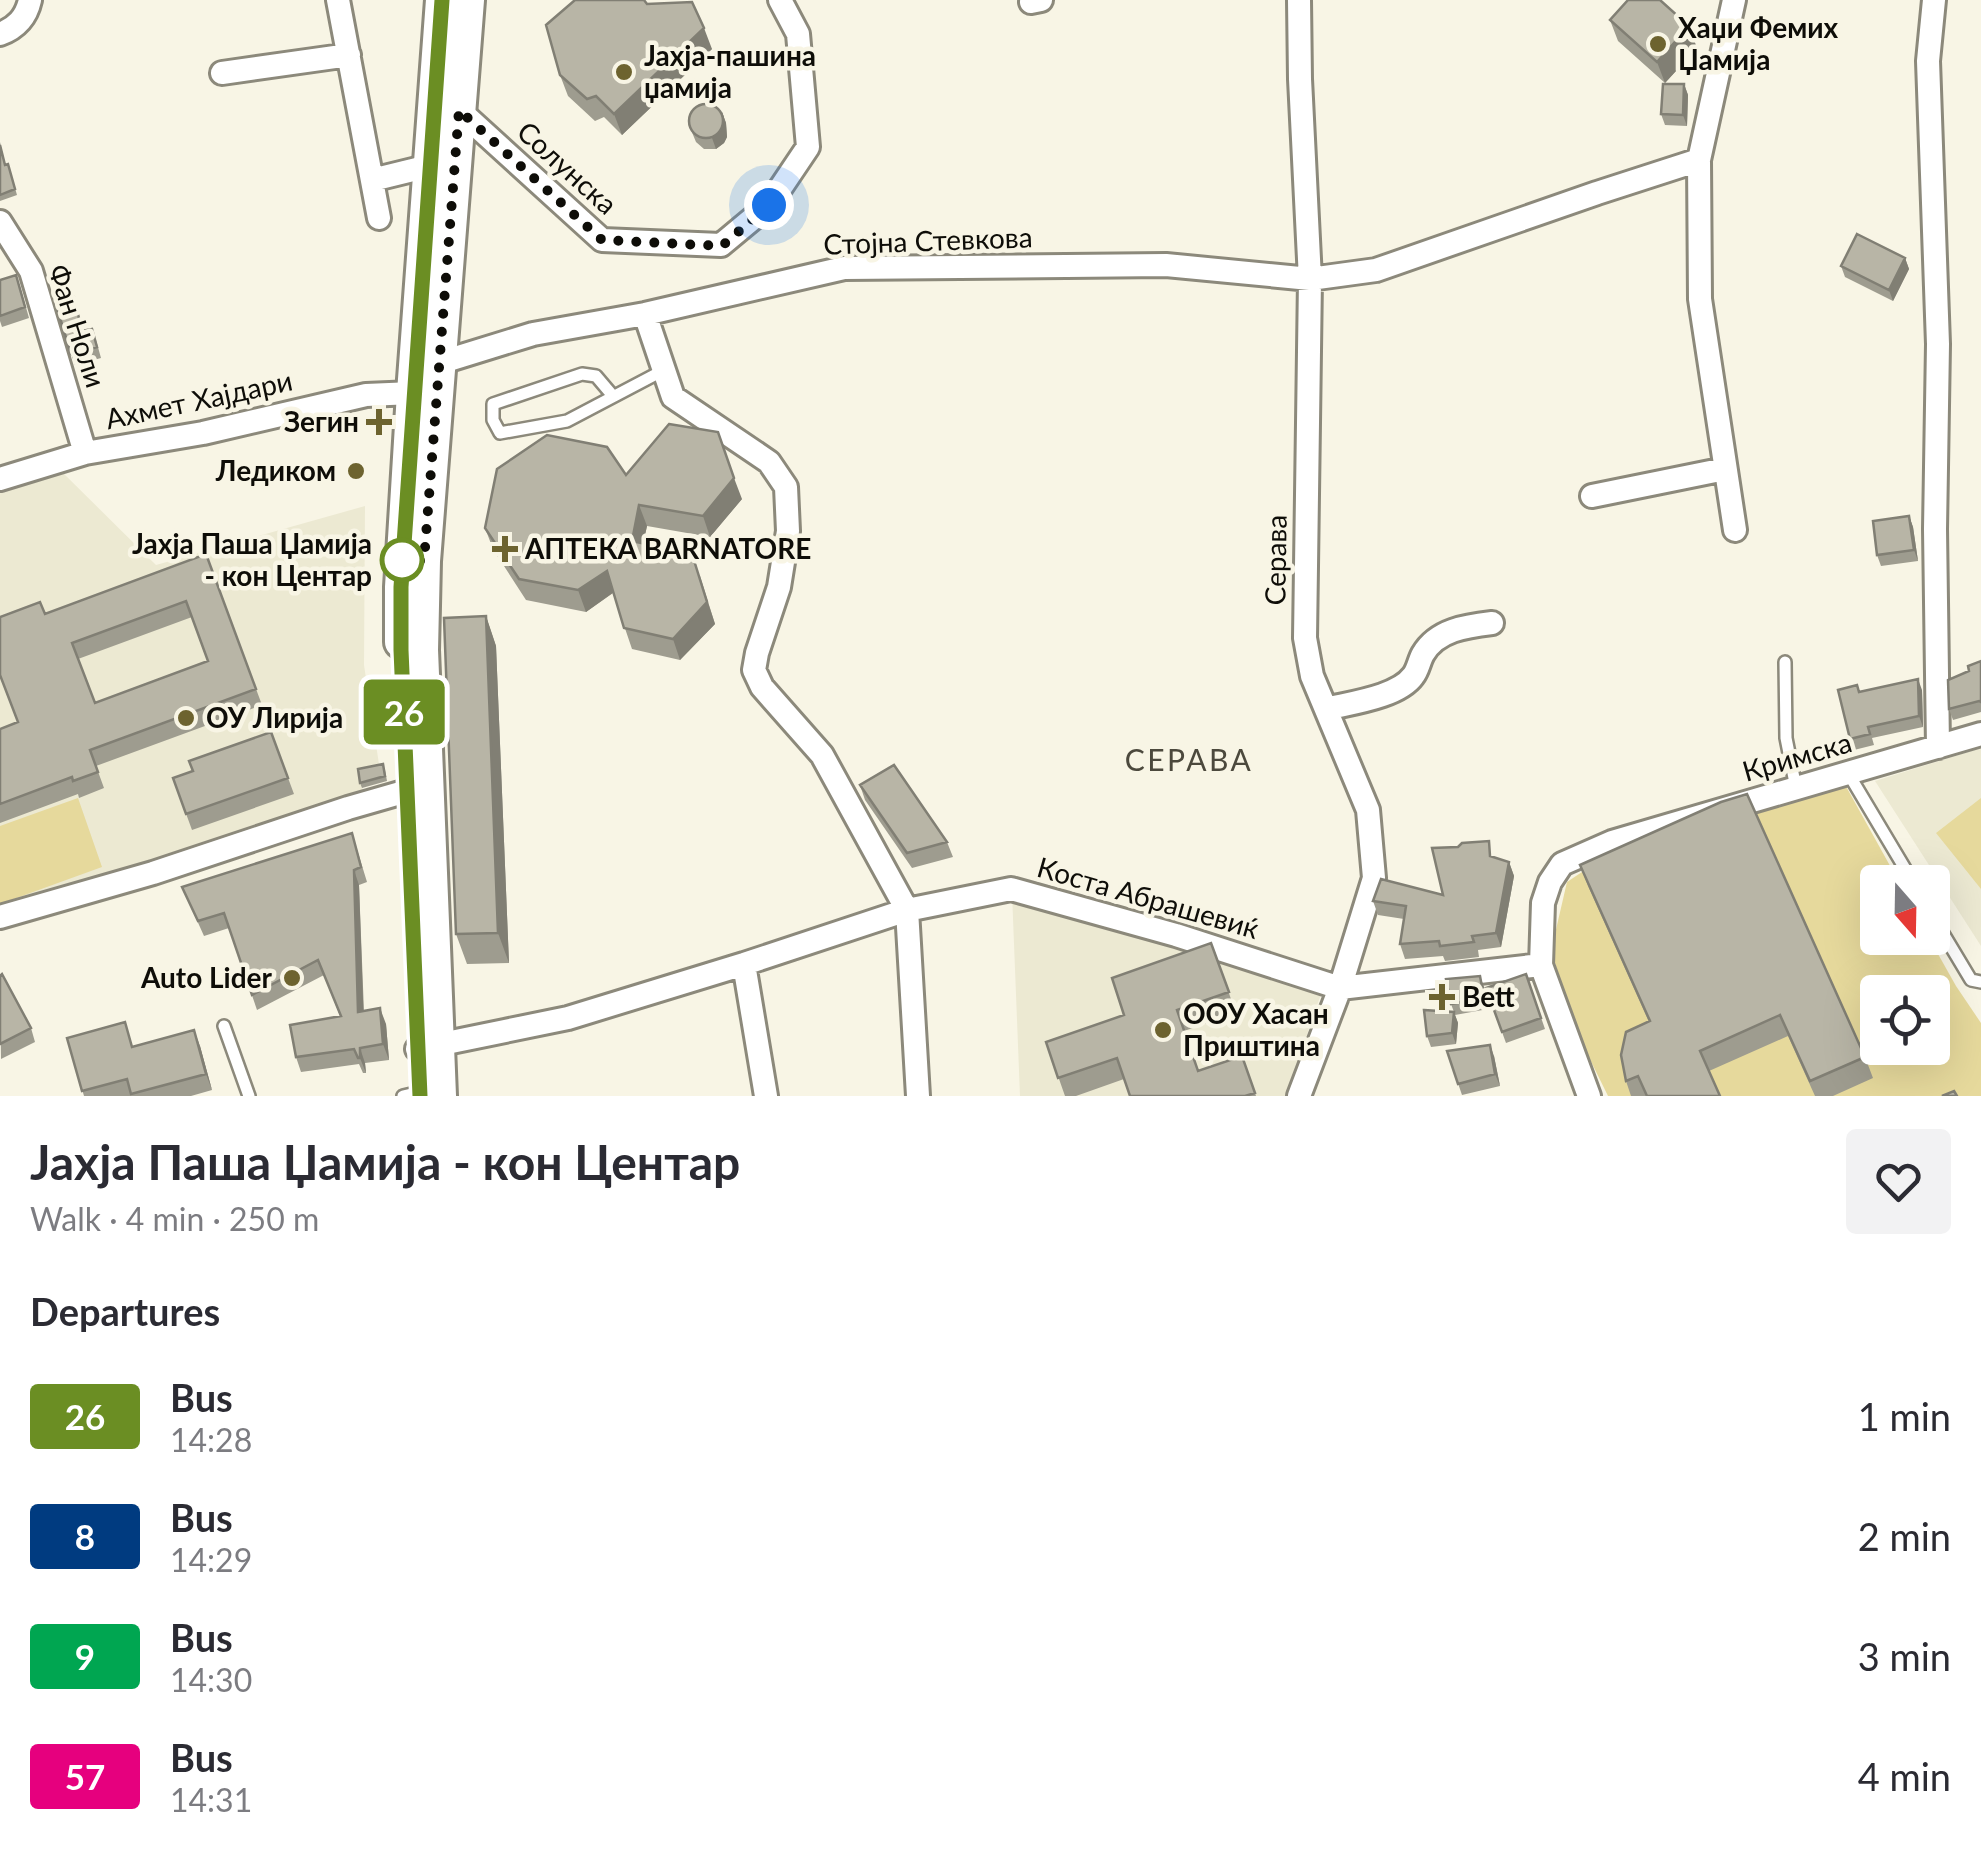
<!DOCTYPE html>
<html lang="en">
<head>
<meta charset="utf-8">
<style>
	body { margin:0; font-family:Lato,sans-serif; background:#f2f2f3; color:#2b2b33; height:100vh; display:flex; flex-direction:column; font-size:38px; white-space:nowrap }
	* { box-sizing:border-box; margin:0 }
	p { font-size:32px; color:#7c7c81 }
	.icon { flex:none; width:55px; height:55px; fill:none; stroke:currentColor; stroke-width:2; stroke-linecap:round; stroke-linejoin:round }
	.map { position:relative; height:1096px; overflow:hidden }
	.panel { display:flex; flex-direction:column; background:#fff; flex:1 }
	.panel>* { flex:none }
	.badge { padding:0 20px; border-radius:8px; font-size:35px; line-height:65px }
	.needle { width:65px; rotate:160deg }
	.controls { position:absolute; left:1860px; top:865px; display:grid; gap:20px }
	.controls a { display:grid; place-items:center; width:90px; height:90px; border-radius:10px; background:#fff; box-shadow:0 10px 40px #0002; font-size:50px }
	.you { position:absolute; width:50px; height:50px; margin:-25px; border:8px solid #fff; border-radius:50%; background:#1a73e8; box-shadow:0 0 0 15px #1a73e833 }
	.map>.badge { position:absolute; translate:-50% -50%; box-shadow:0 0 0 5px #fff }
	h2 { padding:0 30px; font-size:38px; line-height:90px }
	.round { display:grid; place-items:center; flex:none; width:105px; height:105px; border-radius:10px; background:#f2f2f3 }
	.overview { display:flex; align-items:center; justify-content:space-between; height:170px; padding:0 30px }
	h1 { font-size:48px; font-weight:700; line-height:75px }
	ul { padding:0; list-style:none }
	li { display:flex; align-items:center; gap:30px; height:120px; padding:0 30px }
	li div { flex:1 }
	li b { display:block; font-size:38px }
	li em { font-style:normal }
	li .badge { min-width:110px; font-weight:700; text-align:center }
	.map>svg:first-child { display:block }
</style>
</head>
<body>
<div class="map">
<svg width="1981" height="1096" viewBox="0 0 1981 1096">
	<rect width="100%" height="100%" fill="#f8f5e5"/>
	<path fill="#ece9d2" d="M57 467 156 565 365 506 364 665 380 771 360 775 364 797 0 908V485Z
		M1981 748V946L1875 781Z
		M1012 893 1202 950 1321 994 1286 1096H1020Z"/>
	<path fill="#e6d99c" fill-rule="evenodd" d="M1843 781 1899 882H1878V938H1929L1956 986 1981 1023V1096H1608L1579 1037 1551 951 1567 882 1615 850ZM1878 992H1932V1048H1878Z
		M78 798 102 867 0 904V826Z
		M1981 798V889L1936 833Z"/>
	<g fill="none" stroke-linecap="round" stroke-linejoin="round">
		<defs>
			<path id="lane" d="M613 396 596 376 582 374 493 404V420L500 433 567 421 664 370
				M1785 662 1786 738 1796 788
				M1848 773 1913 882
				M1932 915 1971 980 1981 982
				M224 1026 249 1096
				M403 1096 420 1092"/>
			<path id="street" d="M338 0 379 218
				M1734 0 1699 160 1700 299 1735 530
				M1934 0 1928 61 1938 344 1935 529 1938 747
				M1031 2 1041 0
				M0 34C16 28 26 18 30 0
				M222 73 349 55
				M459 110 602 240 721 245 769 205 808 147 798 34 780 0
				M372 180 429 166
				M0 222 31 271 85 453
				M645 314 673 397 769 462 786 487 788 531 779 587 757 653 754 670 762 687 822 755 907 910 918 1096
				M439 363 533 334 645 314 844 268 1166 265 1310 279 1376 270 1597 193 1699 160
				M0 479 85 453 203 433 366 395 413 393
				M1592 496 1725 469
				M1326 709C1350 703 1398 697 1413 676 1418 670 1419 661 1423 654 1437 630 1466 626 1492 623
				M0 917 153 873 348 808 407 791
				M744 964 766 1096
				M417 1049 568 1018 744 964 907 910 1011 889 1176 935 1340 988 1541 965
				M1299 1096 1340 988 1374 878 1368 810 1312 676 1305 638 1310 279 1300 79 1299 0
				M1589 1096 1541 965 1543 903 1550 882 1562 864 1612 842 1981 734"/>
			<path id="secondary" d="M401 642V587L413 393 442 0
				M440 1096 422 650 424 561 468 0"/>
		</defs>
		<use href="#lane" stroke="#8c897b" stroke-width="16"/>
		<use href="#street" stroke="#8c897b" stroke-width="28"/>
		<use href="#secondary" stroke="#8c897b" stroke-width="38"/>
		<use href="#lane" stroke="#fff" stroke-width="11"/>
		<use href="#street" stroke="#fff" stroke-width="22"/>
		<use href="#secondary" stroke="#fff" stroke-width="32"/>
	</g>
	<path fill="#9e9c8f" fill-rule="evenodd" d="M647 4 712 49 622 135 604 117 595 121 568 96 560 75Z
		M1610 20 1697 48 1665 83 1618 41Z
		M1684 84 1688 95 1687 126 1665 125 1661 114Z
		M722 112 726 123 727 137 724 143 716 149H704L696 142 689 125Z
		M0 142 5 164H8L17 195 0 201Z
		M1905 258 1909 269 1893 301 1845 277 1841 266Z
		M0 280 20 286 29 318 2 327 0 321Z
		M74 297 83 331 96 340 101 358 75 365 71 354Z
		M626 475 742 499 710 537 647 526 643 544 700 576 715 624 680 660 632 649 613 593 586 612 526 600 493 549 485 528Z
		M1909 516 1913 527 1918 561 1881 566 1877 555Z
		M206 554 262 705 96 766 104 788 79 798 78 794 0 823V729L17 722 45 614ZM192 617 208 661 95 703 78 659Z
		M486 616 496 646 509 963 467 964 456 934Z
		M1981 661V712L1953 720 1949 709Z
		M1922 690 1923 727 1872 738 1874 745 1854 750 1850 739 1859 691Z
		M271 732 294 794 192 830 173 778 193 771Z
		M385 770 387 781 362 788 360 783Z
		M860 785 947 842 953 857 912 868 865 800Z
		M352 833 367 882 359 885 364 1012 386 1024 389 1060 365 1063 366 1073H363L359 1064 301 1072 296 1057 340 1016 324 975 257 1010 229 928 204 936 182 887Z
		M1494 857 1509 862 1514 876 1501 947 1478 950 1479 957 1445 961 1443 956 1405 959 1400 944 1404 919 1378 915 1373 901 1443 895Z
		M1580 865 1865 1057 1873 1078 1833 1096H1815L1788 1036 1709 1071 1720 1096H1631L1626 1081 1649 1022 1588 886Z
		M1211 943 1236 1013 1184 1031 1198 1071 1242 1056 1256 1096H1130L1124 1079 1076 1096H1065L1046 1042 1124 1015Z
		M1526 974 1545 1029 1506 1043 1486 988Z
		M0 976 31 1028 35 1042 1 1059Z
		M1484 987 1488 1009 1455 1015 1458 1023 1456 1044 1431 1047 1427 1036 1454 1012 1451 1004Z
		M67 1038 133 1047 200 1046 212 1090 191 1096H84Z
		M1447 1051 1494 1056 1500 1086 1462 1095Z"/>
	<path fill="#817f74" d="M1689 26 1697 48 1665 83 1657 62Z
		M704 28 712 49 622 135 614 114Z
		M1684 84 1688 95 1687 126 1683 115Z
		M722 112 726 123 727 137 724 143 716 149 712 138Z
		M1905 258 1909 269 1893 301 1889 290Z
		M734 478 742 499 710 537 703 516Z
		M639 505 647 526 639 562 632 541Z
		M1909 516 1913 527 1918 561 1914 550Z
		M692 554 715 624 680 660 673 639Z
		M607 571 614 592 586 612 578 590Z
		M486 616 496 646 509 963 498 933Z
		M1918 679 1922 690 1923 727 1919 716Z
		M1509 862 1514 876 1501 947 1496 933Z
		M354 870 359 885 364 1028 358 1012Z
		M1480 976 1484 987 1488 1009 1484 998Z
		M380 1008 386 1024 389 1060 383 1044Z
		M1454 1012 1458 1023 1456 1044 1452 1033Z
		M194 1030 200 1046 212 1090 206 1074Z
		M1490 1045 1494 1056 1500 1086 1495 1074Z
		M360 1048 365 1063 366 1073 360 1058Z"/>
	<path fill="#b8b5a6" stroke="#817f74" stroke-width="2.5" fill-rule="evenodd" d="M575 0H644L647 4 692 2 704 28 614 114 596 96 587 99 560 75 546 25Z
		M1628 0H1660L1689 26 1657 62 1610 20Z
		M1663 84H1684L1683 115 1661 114Z
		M689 121a17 17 0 1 1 34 0a17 17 0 1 1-34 0Z
		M0 145 5 165 8 164 15 189 0 195Z
		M1857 234 1905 258 1889 290 1841 266Z
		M16 275 25 307 0 316V280Z
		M74 297 82 331 92 329 97 347 71 354 55 301Z
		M669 424 718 432 734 478 703 516 639 505 632 541 692 554 707 602 673 639 624 628 607 571 578 590 519 579 485 528 497 469 547 435 607 447 626 475Z
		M1909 516 1914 550 1877 555 1873 521Z
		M206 554 256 689 90 750 98 772 73 781 72 777 0 804V729L18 722 0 675V617L40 602 45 614ZM186 601 208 661 95 703 72 643Z
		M486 616 498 933 456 934 444 618Z
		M1981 661V702L1979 701 1949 709 1948 680 1969 671 1968 666Z
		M1918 679 1919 716 1868 727 1870 734 1850 739 1838 690 1857 685 1859 692Z
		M271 732 288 778 186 814 173 778 193 771 189 761Z
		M383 764 385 776 360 783 358 769Z
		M894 765 947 842 907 853 860 785Z
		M1747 794 1865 1057 1810 1081 1780 1015 1700 1051 1720 1096H1647L1638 1076 1626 1081 1621 1055 1626 1032 1650 1021 1580 865 1721 802Z
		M352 833 361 867 354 870 358 1012 380 1008 383 1044 360 1048V1058H358L354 1049 296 1057 290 1025 341 1016 318 960 252 995 224 913 198 921 182 887Z
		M1489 841 1490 856 1509 862 1496 933 1472 936 1474 942 1440 946 1439 941 1400 944 1406 906 1373 901 1381 879 1443 895 1432 848 1458 847 1462 843Z
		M1211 943 1229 992 1177 1010 1198 1071 1242 1056 1255 1093 1245 1096H1130L1117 1058 1058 1078 1046 1042 1124 1015 1112 978Z
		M2 974 31 1028 0 1044V976Z
		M1526 974 1541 1018 1502 1032 1486 988Z
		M1480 976 1484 998 1451 1004 1446 979Z
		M1424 1010 1454 1012 1452 1033 1427 1036Z
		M125 1022 132 1047 194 1030 206 1074 131 1094 127 1079 82 1091 67 1038Z
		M1490 1045 1495 1074 1458 1084 1447 1051Z
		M1954 1091 1957 1096H1942Z"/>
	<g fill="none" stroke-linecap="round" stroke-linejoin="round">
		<defs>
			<path id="line" d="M420 1096 401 650V587L442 0"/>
		</defs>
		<use href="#line" stroke="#fff" stroke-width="22"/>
		<use href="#line" stroke="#6b8e23" stroke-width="15"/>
		<path stroke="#0e0d08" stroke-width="10" stroke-dasharray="0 18" d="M402 560 424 561 459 110 602 240 722 246 769 205"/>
	</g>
	<g fill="#6d632f" stroke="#f8f5e5" stroke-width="4">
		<circle cx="1658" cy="44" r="10"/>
		<circle cx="624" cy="72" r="10"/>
		<path d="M374 407h10v10h10v10h-10v10h-10v-10h-10v-10h10z"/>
		<circle cx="356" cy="471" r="10"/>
		<path d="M500 534h10v10h10v10h-10v10h-10v-10h-10v-10h10z"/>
		<circle cx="186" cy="718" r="10"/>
		<circle cx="292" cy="978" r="10"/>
		<path d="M1437 982h10v10h10v10h-10v10h-10v-10h-10v-10h10z"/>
		<circle cx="1163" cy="1030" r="10"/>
	</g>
	<circle fill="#fff" stroke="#6b8e23" stroke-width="5" cx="402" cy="560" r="20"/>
	<g text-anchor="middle" stroke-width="9" stroke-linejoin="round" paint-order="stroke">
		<g font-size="28" font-weight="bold" fill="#0e0d08" stroke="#f8f5e5" text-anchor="start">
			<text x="1678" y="38">Хаџи Фемих<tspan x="1678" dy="32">Џамија</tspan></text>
			<text x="644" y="66">Јахја-пашина<tspan x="644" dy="32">џамија</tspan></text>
			<text x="359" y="432" text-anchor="end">Зегин</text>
			<text x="336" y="481" text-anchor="end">Ледиком</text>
			<text x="525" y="559">АПТЕКА BARNATORE</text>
			<text x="206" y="728">ОУ Лирија</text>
			<text x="272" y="988" text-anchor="end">Auto Lider</text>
			<text x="1462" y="1007">Bett</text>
			<text x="1183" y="1024">ООУ Хасан<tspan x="1183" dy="32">Приштина</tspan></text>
		</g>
		<g font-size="28" fill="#0e0d08" stroke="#f8f5e5">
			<text transform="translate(567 168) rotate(42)" y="10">Солунска</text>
			<text transform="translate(928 241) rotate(-2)" y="10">Стојна Стевкова</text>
			<text transform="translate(77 326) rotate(72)" y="10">Фан Ноли</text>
			<text transform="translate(199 400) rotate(-12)" y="10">Ахмет Хајдари</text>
			<text transform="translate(1276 560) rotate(-89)" y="10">Серава</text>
			<text transform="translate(1797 757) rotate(-16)" y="10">Кримска</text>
			<text transform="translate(1148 898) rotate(16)" y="10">Коста Абрашевиќ</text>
		</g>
		<g font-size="28" font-weight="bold" fill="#0e0d08" stroke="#f8f5e5" text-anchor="end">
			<text x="372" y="554">Јахја Паша Џамија<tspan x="372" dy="32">- кон Центар</tspan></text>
		</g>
		<g font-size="30" letter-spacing="2.5" fill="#4c493d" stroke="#f8f5e5">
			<text x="1189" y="771">СЕРАВА</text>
		</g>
	</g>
</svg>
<div class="controls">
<a><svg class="needle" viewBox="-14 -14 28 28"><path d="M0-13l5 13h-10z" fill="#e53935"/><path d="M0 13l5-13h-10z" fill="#7c7c81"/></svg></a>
<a><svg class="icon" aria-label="locate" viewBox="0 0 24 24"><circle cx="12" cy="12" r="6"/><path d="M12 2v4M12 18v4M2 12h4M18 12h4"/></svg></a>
</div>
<div class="you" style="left:769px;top:205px"></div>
<b class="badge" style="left:404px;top:712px;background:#6b8e23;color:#fff">26</b>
</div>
<section class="panel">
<div class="overview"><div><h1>Јахја Паша Џамија - кон Центар</h1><p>Walk · 4 min · 250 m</p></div><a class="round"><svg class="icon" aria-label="heart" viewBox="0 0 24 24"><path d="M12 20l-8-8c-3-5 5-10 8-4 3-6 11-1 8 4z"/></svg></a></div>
<h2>Departures</h2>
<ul>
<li><span class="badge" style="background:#6b8e23;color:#fff">26</span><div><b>Bus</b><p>14:28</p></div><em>1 min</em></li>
<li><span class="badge" style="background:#003b80;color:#fff">8</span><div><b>Bus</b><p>14:29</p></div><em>2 min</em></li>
<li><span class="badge" style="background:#00a651;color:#fff">9</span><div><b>Bus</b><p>14:30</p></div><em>3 min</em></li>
<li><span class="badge" style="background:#e6007e;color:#fff">57</span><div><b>Bus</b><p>14:31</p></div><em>4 min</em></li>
</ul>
</section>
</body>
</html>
